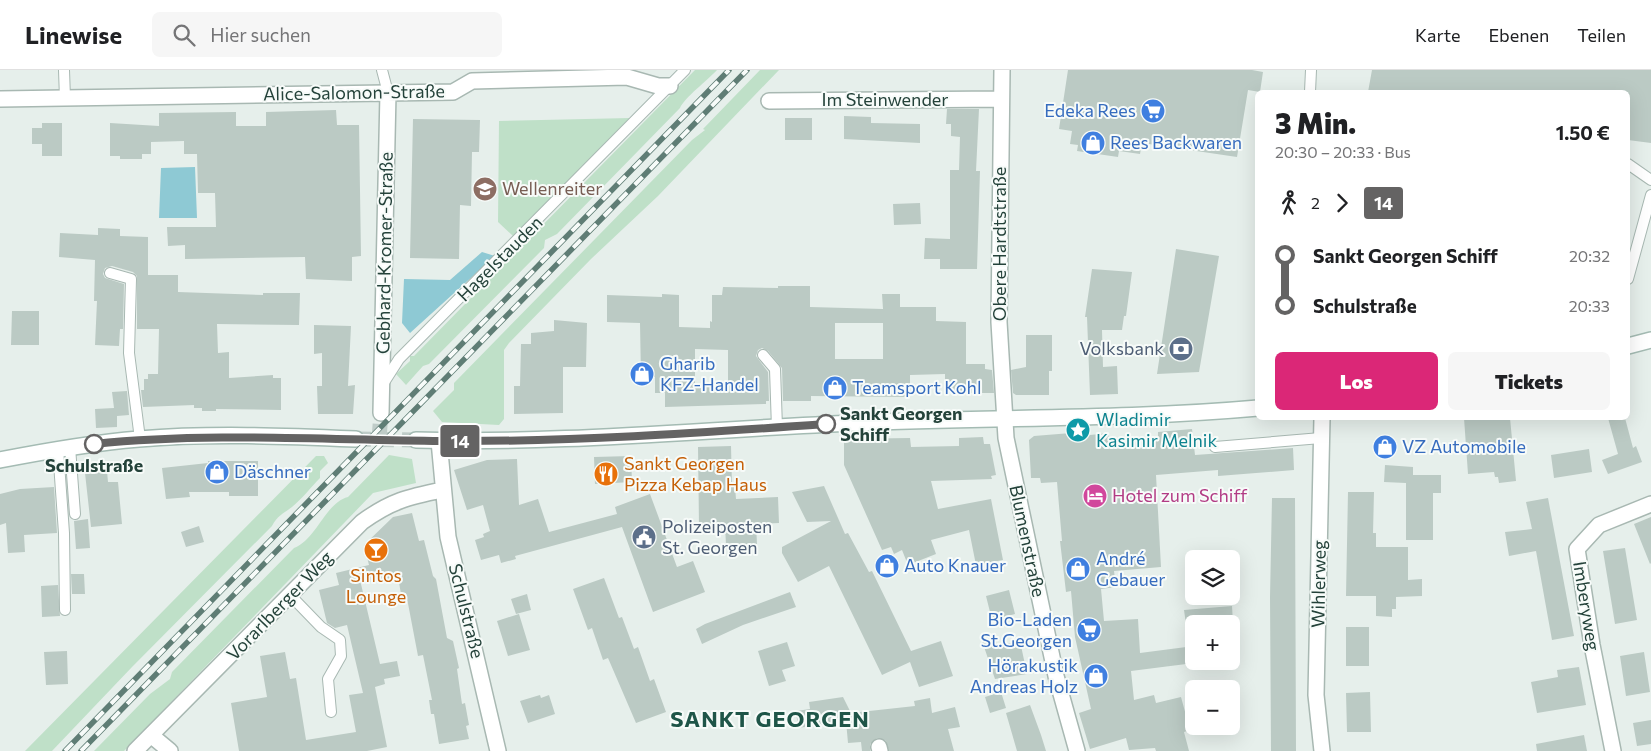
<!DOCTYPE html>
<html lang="de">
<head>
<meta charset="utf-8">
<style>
	body { margin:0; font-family:Commissioner,sans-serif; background:#f6f6f6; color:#202124; height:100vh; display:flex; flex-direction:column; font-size:19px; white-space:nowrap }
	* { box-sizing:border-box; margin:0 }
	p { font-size:16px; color:#757577 }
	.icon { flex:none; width:28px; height:28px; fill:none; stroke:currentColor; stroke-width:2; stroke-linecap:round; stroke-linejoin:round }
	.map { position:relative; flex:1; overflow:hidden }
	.panel { position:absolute; left:1255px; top:20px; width:375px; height:330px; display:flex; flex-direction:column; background:#fff; border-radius:8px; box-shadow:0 5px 20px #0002 }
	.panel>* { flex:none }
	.badge { padding:0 10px; border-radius:4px; font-size:18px; line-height:32px }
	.buttons { position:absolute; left:1185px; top:480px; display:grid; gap:10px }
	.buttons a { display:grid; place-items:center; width:55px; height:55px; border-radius:8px; background:#fff; box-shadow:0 5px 20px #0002; font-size:25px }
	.map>.badge { position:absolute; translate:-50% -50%; box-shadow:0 0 0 2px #fff }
	.legs { display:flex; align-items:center; gap:8px; height:55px; padding:0 20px; font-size:16px }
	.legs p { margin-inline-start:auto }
	.summary { display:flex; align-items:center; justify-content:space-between; height:85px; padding:0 20px }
	h1 { font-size:28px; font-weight:800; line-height:38px }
	.cta { display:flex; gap:10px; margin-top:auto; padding:10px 20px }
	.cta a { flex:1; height:58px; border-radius:8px; background:#db2777; color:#fff; font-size:20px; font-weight:800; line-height:58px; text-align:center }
	.cta a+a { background:#f6f6f6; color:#202124 }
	ul { padding:0 20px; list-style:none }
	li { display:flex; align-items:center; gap:18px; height:50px; font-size:19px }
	li i { display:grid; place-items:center; width:8px; height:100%; margin:0 6px; background:currentColor }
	li i::after { content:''; width:12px; height:12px; margin:-6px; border:4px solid; border-radius:50%; background:#fff }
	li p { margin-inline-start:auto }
	li:first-child i { background:linear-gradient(#0000 50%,currentColor 0) }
	li:last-child i { background:linear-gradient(currentColor 50%,#0000 0) }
	header { display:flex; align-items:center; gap:30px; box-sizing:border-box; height:70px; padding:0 25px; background:#fff; border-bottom:1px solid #e0e0e0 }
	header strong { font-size:24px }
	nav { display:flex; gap:28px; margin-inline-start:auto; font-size:18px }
	.search { width:350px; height:45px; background:#f6f6f6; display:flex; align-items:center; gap:12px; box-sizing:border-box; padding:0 18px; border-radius:8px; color:#757577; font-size:19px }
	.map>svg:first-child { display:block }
</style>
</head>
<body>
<header>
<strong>Linewise</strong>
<div class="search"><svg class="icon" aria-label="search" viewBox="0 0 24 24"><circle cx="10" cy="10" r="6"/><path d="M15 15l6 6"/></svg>Hier suchen</div>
<nav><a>Karte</a><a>Ebenen</a><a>Teilen</a></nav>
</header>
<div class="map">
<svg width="1651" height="681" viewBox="0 0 1651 681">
	<rect width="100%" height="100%" fill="#e6efeb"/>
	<path fill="#bfe0c8" d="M695 0H717C708 10 684 28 680 38L557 164 545 170 544 178 429 294 423 296 406 315 396 304 410 291V286H414Z
		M760 0H779L658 126 591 189 509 273 504 280V349L499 355 442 352 433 341 454 320V313L692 70 705 60 703 59Z
		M630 48 513 166 498 152 499 51Z
		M389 385 412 389 416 413 373 423 124 681H94L150 624 170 609 172 602 294 478C317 469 325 433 348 427Z
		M316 386H324L328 393 320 401V408C311 417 302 429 292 437 284 443 277 446 272 456L132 597 52 681H25Z"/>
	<path fill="#8ec9d4" d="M195 97 197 148H159L161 98Z
		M482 182 495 186 410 263 402 253 404 209 450 210Z"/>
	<path fill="#bbcac4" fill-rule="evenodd" d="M1068 0H1252L1263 2 1260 22 1248 20 1237 87 1142 73 1140 84 1119 81 1118 87 1077 81 1078 75 1070 74 1072 61 1059 59Z
		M1372 0H1651V73L1628 70V22H1368Z
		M947 39H979L976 101H980L977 199H940V189H924L925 168 950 169V100H959L960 67 951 66V54H946Z
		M336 40 337 55H359L361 186 352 187V211L306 209 305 187 185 189V175L168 176 167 157H216L215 123H198L197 84H184V71L151 72V84H142V89H120V86H110V53L159 56V43L236 42V56H266V42Z
		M844 46 871 47V53L920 54V73L844 69Z
		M785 48H812V70H785Z
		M413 49 480 50 479 82H472L471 136 460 135 459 189 410 188Z
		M42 53H62V86H42V74H32V58H42Z
		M920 133 921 154 894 155 893 134Z
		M98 158 120 159V166L148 167V205H178V222L263 225V223H300L299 255 217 254 218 283 229 282V308L273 305V308H281V340L216 339V341H202V338H194V335L143 337 141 320H144V309H148V304H158L159 259H137V206L133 202 112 196 105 198 103 204 105 208 124 214 123 259H120L119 276 95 275 97 231H94L95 190 59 187 60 163 98 165Z
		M1176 179 1219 186 1199 302 1157 304Z
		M1092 199 1132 202 1126 246H1124L1122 260H1102L1103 297 1117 296 1118 324 1090 325 1087 247H1085Z
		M778 216H810V237L883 239 882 224H900V237H936V251L966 252V294H985V299L992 300 994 323H945V304L910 305V327L811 326V331H783L782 298 768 281 762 278 758 280 756 286 768 302 769 331H766V334L665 337V323H655V307L641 308 640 253 607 252V225L662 227V224L679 225V257L710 258V251L712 252V225H722L723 217 778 218ZM835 253H883V289H835ZM695 279 728 280V313L695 314Z
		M12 241H39V275H11Z
		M554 250 587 253 586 297H563V343L514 344V316H520L521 274H531V263L554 261Z
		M314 255 351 256 348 316 355 315 353 344H318L317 316H322V283L314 284Z
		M1026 265H1052V301H1049V325H1016L1013 323 1011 300 1026 297Z
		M127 321 129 345 117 346V357L96 358 95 339 114 338 112 322Z
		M1464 348H1510L1516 411 1499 413 1498 407H1495L1494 402 1468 404Z
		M1608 348H1625L1633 378 1636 376 1642 392 1608 404 1602 390 1618 384Z
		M1192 359 1195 385 1293 378 1294 400 1218 406V400L1156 405 1161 497 1114 501 1116 517 1101 519 1104 551 1138 549 1140 583 1194 576V593L1131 601 1134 630 1154 625 1156 633 1181 627 1190 660 1184 662 1189 681H1156L1155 678 1129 680 1126 668 1090 679 1079 643 1091 639 1075 567 1071 521 1066 522 1060 471H1062L1057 412 1041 413 1040 408H1031L1029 370 1034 366 1071 363V367L1109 363 1108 371 1158 367V362Z
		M983 367 984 374H990L996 405 991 406 992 409 931 411 938 439 991 429 1003 490 976 495 969 460 931 470 936 484 908 495 902 480 894 484 891 477 882 480 844 395V369L910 368 911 377 959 376V368Z
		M731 376 732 417H735L736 429 778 427 779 453 756 454 757 474 726 475 725 455 699 456 698 377Z
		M1589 379 1592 402 1554 408 1551 385Z
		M631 386 632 412 595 414 594 387Z
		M517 389 519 435 538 429 549 462 617 444 615 437 650 424 677 497 693 491 705 522 653 542 622 457 515 486 516 489 501 493 499 485 481 490 475 470 484 467 483 464 490 461 483 435 467 440 454 400 487 390Z
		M208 391H258V426H229V422H189L190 427 166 429 162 398 208 393Z
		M1385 395 1413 397V405H1441V423H1433V470H1406V413L1384 412Z
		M107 401 108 412H118L122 454 91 457 85 403Z
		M824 416 845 464 848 463 869 502 872 501 911 581 941 571 953 606 919 617 910 592 882 605 829 496 798 512 782 483V477L831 451 807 452 792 422Z
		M54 417 57 463 24 465 25 482 8 483 6 453 0 455V424L20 419Z
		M1348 422H1374L1373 463H1376V477H1408V510L1422 509V526L1396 527V539H1392V547L1376 546V526H1346Z
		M1272 428H1295L1296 681H1271L1270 527Z
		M1548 428 1574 566 1552 570 1536 481 1509 486 1505 462 1532 459 1526 432Z
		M412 443 419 471 424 470 433 506 436 509 447 568 453 571 459 598 457 599 462 634 465 633 469 655 466 656 469 669 439 674 434 644H431L429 630H432L423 585 418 586 406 523 401 524 398 507 361 514 380 594 397 591 400 606 384 609 385 614 375 617 387 677 367 681H239L231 633 267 627 260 586 279 583 285 582 290 609 296 608 306 670 356 662 349 625 363 623 347 555 335 558 327 553 319 520 339 515 336 503 369 495 364 475 393 447Z
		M1651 447V493L1650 494 1634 454Z
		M88 449 90 478 76 479 74 451Z
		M199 456 204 472 186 477 181 462Z
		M1625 478 1637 550 1615 554 1603 481Z
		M71 504H84L85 524H72Z
		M604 508 619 548 622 547 634 579 638 577 650 611 654 609 666 642 636 653 608 588 603 590 592 558 588 560 573 519Z
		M58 515 60 546 42 547 41 516Z
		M1009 520 1015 544 992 550 986 526Z
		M790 522 796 537 743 555 702 574 696 559 705 554Z
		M527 524 531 540 516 544 511 529Z
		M1232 536 1233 553 1186 554 1184 540Z
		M519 544 530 580 508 586 497 551Z
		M1346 557H1369V596H1346Z
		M995 565 997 576 1020 571 1027 604 995 609 981 568Z
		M787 572 795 596 782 600 786 611 769 616 758 581Z
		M67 581 68 614 46 615 44 582Z
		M1644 582 1650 622 1626 626 1620 586Z
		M1579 597 1586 635 1537 643 1531 612 1558 607 1557 600Z
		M1001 622 1006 638 990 643 985 627Z
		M1370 622 1371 662H1347L1346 623Z
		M540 625 541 628 549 625 555 644 528 653 520 631Z
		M843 627 851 643 915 636 914 631 930 628 932 643 955 637 960 657 948 659 954 681H889L886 671 877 668 870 674V681H862L861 672 848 673 846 651 798 658 796 641 810 639 809 632Z
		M1030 635 1041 665 1046 681H1017L1006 643Z
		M1651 650V674L1637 676 1633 653Z
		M1584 665 1587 681H1537L1536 674Z"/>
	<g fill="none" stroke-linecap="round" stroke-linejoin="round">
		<path stroke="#bfccc8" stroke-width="15" stroke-dasharray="15 8" stroke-linecap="butt" d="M379 369 381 343"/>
		<path stroke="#bfccc8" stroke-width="15" stroke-dasharray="15 8" stroke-linecap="butt" d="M356 369 416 370"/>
		<defs>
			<path id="lane" d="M64 0 65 28
				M382 0 388 23
				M1310 22 1311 0
				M1628 94 1651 110
				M110 203 131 209 129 283 140 369
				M1628 209 1651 125
				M763 285 775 299 777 358
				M383 314 399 289 685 0
				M70 377 75 444
				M1215 377 1321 368
				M58 379 64 463 65 540
				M290 525 321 557 340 570 341 586 328 609 331 642"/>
			<path id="street" d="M1002 0 999 252 1006 368 1056 606 1077 681
				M0 29 453 22 472 11 627 7 658 16H670
				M769 31 1001 29
				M381 343 388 23
				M1322 348 1316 625 1322 681
				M439 371 448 467 498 681
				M152 666 170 681
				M879 677 880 681
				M135 681 362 452C391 431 408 427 442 420
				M1613 681 1592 575 1577 479 1599 455 1651 434"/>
			<path id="secondary" d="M1628 276 1651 270
				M416 370C563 374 709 359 856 353 989 347 1124 350 1258 338
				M0 390C46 381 92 373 139 369 210 363 284 366 356 369"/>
		</defs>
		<use href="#lane" stroke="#a8b8b2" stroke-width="12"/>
		<use href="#street" stroke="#a8b8b2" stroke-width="18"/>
		<use href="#secondary" stroke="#a4bbb3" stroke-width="18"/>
		<use href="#lane" stroke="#fff" stroke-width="10"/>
		<use href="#street" stroke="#fff" stroke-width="15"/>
		<use href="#secondary" stroke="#fff" stroke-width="15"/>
		<defs>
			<path id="rail" d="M65 681 729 0
				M81 681 747 0"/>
		</defs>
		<use href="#rail" stroke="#5f7d75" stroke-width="5.5"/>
		<use href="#rail" stroke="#f7fbf9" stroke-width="4" stroke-dasharray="11" stroke-linecap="butt"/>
	</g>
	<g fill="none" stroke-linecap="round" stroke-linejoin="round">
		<defs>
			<path id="line-1" d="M94 374C209 362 325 370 441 371 570 372 698 363 826 354"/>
		</defs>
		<use href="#line-1" stroke="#fff" stroke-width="11"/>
		<use href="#line-1" stroke="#646363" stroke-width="8"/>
	</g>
	<defs>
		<symbol id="supermarket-disc" viewBox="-11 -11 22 22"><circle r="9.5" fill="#3f7fe0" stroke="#f7fbf9"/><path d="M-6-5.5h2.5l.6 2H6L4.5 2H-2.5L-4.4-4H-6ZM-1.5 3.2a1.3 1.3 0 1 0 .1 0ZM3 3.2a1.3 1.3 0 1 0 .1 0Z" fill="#fff"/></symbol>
		<symbol id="shop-disc" viewBox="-11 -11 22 22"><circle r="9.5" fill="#3f7fe0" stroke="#f7fbf9"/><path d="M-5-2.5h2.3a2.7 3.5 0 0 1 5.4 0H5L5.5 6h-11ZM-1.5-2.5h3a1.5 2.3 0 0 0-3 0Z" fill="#fff"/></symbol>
		<symbol id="school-disc" viewBox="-11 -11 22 22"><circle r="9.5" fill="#8d6e63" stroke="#f7fbf9"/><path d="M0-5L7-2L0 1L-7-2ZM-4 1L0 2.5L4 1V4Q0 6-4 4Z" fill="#fff"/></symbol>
		<symbol id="bank-disc" viewBox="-11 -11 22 22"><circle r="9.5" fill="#5c6f8a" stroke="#f7fbf9"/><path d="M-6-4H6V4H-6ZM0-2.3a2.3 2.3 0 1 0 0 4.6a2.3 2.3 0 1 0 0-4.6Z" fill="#fff"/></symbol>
		<symbol id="sight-disc" viewBox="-11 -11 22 22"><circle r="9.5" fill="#0f9aa8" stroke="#f7fbf9"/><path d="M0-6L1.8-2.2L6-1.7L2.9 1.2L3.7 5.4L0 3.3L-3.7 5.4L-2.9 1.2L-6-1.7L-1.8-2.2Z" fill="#fff"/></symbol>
		<symbol id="restaurant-disc" viewBox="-11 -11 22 22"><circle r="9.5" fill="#e8710a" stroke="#f7fbf9"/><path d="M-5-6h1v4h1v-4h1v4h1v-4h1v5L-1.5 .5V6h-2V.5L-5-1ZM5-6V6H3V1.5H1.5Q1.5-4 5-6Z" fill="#fff"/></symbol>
		<symbol id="hotel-disc" viewBox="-11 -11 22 22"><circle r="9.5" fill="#d1479c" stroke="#f7fbf9"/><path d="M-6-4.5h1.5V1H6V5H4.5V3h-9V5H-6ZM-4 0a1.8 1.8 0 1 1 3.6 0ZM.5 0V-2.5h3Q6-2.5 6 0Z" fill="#fff"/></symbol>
		<symbol id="civic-disc" viewBox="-11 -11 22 22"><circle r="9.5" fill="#5c6f8a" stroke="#f7fbf9"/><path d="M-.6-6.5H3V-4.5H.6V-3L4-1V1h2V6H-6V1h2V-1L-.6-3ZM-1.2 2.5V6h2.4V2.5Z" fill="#fff"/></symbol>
		<symbol id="bar-disc" viewBox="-11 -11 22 22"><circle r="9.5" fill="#e8710a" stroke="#f7fbf9"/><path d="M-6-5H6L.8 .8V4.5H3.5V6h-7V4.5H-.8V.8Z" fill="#fff"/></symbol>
	</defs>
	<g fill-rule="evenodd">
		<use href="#supermarket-disc" x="1139" y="27" width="28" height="28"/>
		<use href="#shop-disc" x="1079" y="59" width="28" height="28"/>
		<use href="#school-disc" x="471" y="105" width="28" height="28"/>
		<use href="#bank-disc" x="1167" y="265" width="28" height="28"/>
		<use href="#shop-disc" x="628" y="290" width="28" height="28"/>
		<use href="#shop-disc" x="821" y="304" width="28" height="28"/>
		<use href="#sight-disc" x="1064" y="346" width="28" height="28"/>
		<use href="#shop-disc" x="1371" y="363" width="28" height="28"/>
		<use href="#shop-disc" x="203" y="388" width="28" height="28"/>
		<use href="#restaurant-disc" x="592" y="390" width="28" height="28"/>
		<use href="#hotel-disc" x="1081" y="412" width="28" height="28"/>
		<use href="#civic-disc" x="630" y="453" width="28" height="28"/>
		<use href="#bar-disc" x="362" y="466" width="28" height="28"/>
		<use href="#shop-disc" x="873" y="482" width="28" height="28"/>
		<use href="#shop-disc" x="1064" y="485" width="28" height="28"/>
		<use href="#supermarket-disc" x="1075" y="546" width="28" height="28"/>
		<use href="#shop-disc" x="1082" y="592" width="28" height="28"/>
	</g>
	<g fill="#fff" stroke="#646363" stroke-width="2.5">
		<circle cx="826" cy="354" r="9"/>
		<circle cx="94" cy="374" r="9"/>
	</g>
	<g text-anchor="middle" stroke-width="4" stroke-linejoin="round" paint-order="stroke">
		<g font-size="18" fill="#24423a" stroke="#f7fbf9">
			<text transform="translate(354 23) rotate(-1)" y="6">Alice-Salomon-Straße</text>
			<text x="885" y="36">Im Steinwender</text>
			<text transform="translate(1000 174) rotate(-90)" y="6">Obere Hardtstraße</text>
			<text transform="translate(385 183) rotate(-89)" y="6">Gebhard-Kromer-Straße</text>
			<text transform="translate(500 189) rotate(-45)" y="6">Hagelstauden</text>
			<text transform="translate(1027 471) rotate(78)" y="6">Blumenstraße</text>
			<text transform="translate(1319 514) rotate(-89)" y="6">Wihlerweg</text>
			<text transform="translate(280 536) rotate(-46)" y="6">Vorarlberger Weg</text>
			<text transform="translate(1586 536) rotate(81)" y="6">Imberyweg</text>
			<text transform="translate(466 541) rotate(76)" y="6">Schulstraße</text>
		</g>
		<g font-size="18" fill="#366cbe" stroke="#f7fbf9" text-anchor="start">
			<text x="1136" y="47" text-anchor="end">Edeka Rees</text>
			<text x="1110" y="79">Rees Backwaren</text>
			<text x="660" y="300">Gharib<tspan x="660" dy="21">KFZ-Handel</tspan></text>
			<text x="852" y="324">Teamsport Kohl</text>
			<text x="1402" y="383">VZ Automobile</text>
			<text x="234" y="408">Däschner</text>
			<text x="1096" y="495">André<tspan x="1096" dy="21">Gebauer</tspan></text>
			<text x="904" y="502">Auto Knauer</text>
			<text x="1072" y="556" text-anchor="end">Bio-Laden<tspan x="1072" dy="21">St.Georgen</tspan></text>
			<text x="1078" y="602" text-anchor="end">Hörakustik<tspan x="1078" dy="21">Andreas Holz</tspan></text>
		</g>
		<g font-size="18" fill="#785e54" stroke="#f7fbf9" text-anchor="start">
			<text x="502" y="125">Wellenreiter</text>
		</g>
		<g font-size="18" fill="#4e5e75" stroke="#f7fbf9" text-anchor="end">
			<text x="1164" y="285">Volksbank</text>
			<text x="662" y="463" text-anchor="start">Polizeiposten<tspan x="662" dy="21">St. Georgen</tspan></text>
		</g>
		<g font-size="18" font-weight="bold" fill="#24423a" stroke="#f7fbf9" text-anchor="start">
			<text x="840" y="350">Sankt Georgen<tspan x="840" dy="21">Schiff</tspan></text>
			<text x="94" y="402" text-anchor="middle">Schulstraße</text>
		</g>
		<g font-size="18" fill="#0d838f" stroke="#f7fbf9" text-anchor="start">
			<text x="1096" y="356">Wladimir<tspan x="1096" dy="21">Kasimir Melnik</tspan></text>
		</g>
		<g font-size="18" fill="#c56008" stroke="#f7fbf9" text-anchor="start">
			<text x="624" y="400">Sankt Georgen<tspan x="624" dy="21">Pizza Kebap Haus</tspan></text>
			<text x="376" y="512" text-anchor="middle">Sintos<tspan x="376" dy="21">Lounge</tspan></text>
		</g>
		<g font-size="18" fill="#b23c85" stroke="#f7fbf9" text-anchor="start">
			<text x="1112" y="432">Hotel zum Schiff</text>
		</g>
		<g font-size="22" font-weight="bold" letter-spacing="1" fill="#1f5548" stroke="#f7fbf9">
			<text x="770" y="657">SANKT GEORGEN</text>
		</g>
	</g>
</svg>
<div class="buttons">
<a><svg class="icon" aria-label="layers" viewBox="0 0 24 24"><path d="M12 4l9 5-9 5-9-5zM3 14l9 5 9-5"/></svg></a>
<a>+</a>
<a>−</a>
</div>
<b class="badge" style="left:460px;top:371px;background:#646363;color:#fff">14</b>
<section class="panel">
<div class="summary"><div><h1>3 Min.</h1><p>20:30 – 20:33 · Bus</p></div><b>1.50 €</b></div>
<div class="legs"><svg class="icon" aria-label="walk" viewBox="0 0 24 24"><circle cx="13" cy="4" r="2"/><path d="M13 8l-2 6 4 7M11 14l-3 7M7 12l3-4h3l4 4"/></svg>2<svg class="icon" aria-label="forward" viewBox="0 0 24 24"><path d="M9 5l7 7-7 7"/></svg><b class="badge" style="background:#646363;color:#fff">14</b></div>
<ul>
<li><i style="color:#646363"></i><b>Sankt Georgen Schiff</b><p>20:32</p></li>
<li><i style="color:#646363"></i><b>Schulstraße</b><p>20:33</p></li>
</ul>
<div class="cta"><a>Los</a><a>Tickets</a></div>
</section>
</div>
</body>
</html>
